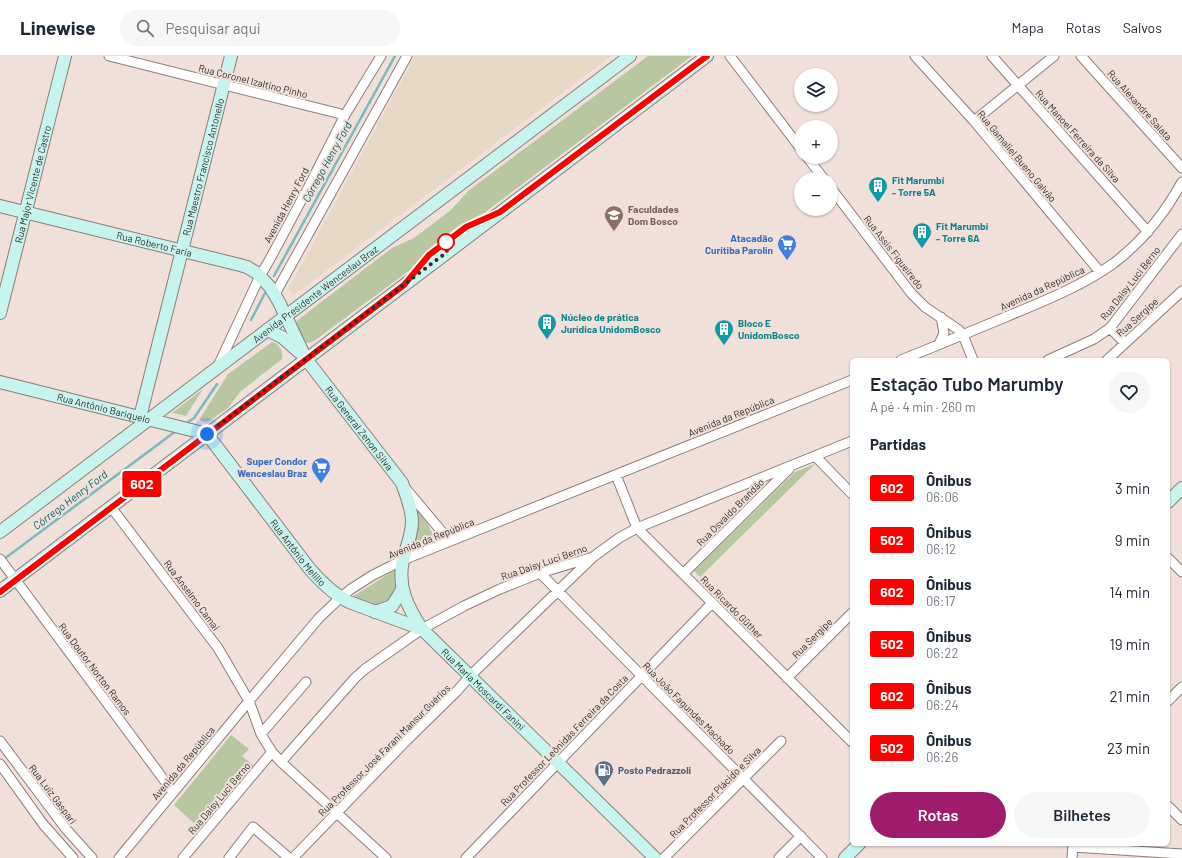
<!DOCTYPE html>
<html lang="pt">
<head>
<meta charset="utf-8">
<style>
	body { margin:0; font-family:Barlow,sans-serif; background:#f6f6f7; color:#1f2937; height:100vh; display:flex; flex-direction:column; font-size:15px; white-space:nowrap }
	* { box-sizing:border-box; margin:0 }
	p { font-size:13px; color:#747a83 }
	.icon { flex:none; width:22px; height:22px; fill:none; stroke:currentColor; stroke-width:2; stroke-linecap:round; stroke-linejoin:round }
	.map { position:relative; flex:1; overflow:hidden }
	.drawer { position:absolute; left:850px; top:302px; width:320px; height:488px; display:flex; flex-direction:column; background:#fff; border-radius:6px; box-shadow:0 1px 3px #0004 }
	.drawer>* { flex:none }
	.badge { padding:0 8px; border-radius:3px; font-size:14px; line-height:26px }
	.fabs { position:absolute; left:794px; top:12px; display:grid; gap:8px }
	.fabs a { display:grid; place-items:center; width:44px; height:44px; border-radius:50%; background:#fff; box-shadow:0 1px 3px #0004; font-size:20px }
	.you { position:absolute; width:20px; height:20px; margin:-10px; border:3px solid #fff; border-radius:50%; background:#1a73e8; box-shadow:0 0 0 6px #1a73e833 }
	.map>.badge { position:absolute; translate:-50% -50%; box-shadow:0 0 0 2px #fff }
	h2 { padding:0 20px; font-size:15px; line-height:36px }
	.round { display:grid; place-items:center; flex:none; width:42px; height:42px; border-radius:21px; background:#f6f6f7 }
	.summary { display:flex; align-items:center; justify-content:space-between; height:68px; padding:0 20px }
	h1 { font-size:19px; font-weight:600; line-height:30px }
	.cta { display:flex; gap:8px; margin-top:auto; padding:8px 20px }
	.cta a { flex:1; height:46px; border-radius:24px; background:#9f1c6d; color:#fff; font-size:16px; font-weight:600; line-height:46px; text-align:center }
	.cta a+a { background:#f6f6f7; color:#1f2937 }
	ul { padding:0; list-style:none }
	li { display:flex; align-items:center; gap:12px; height:52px; padding:0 20px }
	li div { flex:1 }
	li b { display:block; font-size:15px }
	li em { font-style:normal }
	li .badge { min-width:44px; font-weight:700; text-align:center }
	header { display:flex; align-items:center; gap:24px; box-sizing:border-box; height:56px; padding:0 20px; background:#fff; border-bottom:1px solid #e0e1e3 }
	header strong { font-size:19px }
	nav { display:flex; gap:22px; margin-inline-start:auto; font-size:14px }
	.search { width:280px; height:36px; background:#f6f6f7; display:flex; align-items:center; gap:10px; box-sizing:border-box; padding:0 14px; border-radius:22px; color:#747a83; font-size:15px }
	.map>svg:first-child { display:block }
</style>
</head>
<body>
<header>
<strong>Linewise</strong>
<div class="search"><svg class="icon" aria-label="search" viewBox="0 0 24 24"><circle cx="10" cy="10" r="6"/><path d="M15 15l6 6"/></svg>Pesquisar aqui</div>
<nav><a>Mapa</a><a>Rotas</a><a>Salvos</a></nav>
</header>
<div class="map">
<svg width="1182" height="802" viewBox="0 0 1182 802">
	<rect width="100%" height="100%" fill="#f1e0da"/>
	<path fill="#e6d8c5" d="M415 0H611L293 240 288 233Z"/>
	<path fill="#b8c7a2" d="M648 0H692L484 157 461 168 427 194 410 214 314 285 308 287H304L297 270 296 266 299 263 392 192 414 182 451 154 468 135Z
		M272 286 276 287C281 292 283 296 282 303L240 336 228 352 209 365 205 366 199 364 228 318Z
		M203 333 186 360 172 357Z
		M815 408 700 521 694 515 795 416Z
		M417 449 423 458 431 475 436 479C432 489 422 491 412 495 417 479 420 466 417 449Z
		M398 512 397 532 388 547 375 551 352 541Z
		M231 679 249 693 242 700 254 710 201 774 174 749Z"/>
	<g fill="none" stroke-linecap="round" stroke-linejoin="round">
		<path stroke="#7ab9be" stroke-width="2.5" d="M274 220 395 0
			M251 264 265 237
			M185 368 194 362 217 328
			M4 503 176 375"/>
		<defs>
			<path id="street" d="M109 0 345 59
				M730 0 801 93
				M915 0 974 65 1100 216
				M992 0 1148 176
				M1081 0 1182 112
				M974 65 1054 0
				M807 101 824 123
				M831 132 911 237 925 251 959 274 963 279 973 304
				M275 238 407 0
				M1110 272 1125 287
				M939 288 944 277 941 261
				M901 304C936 290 972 275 1008 260 1044 245 1082 230 1114 207 1143 185 1165 157 1182 126
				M1048 304 1094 283 1110 272 1182 178
				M1107 304 1182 235
				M218 310 260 220 270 203 309 130 345 59 381 0
				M815 400 852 438
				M616 419 637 472 852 686
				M406 433 443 477 450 482 456 483
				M111 451 218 592 249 645 261 678 267 688 272 696 281 706 386 802
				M1168 502 1182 516
				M0 503 173 736
				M540 517 822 802
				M683 518 789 413
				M787 622 852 557
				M1168 645 1182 631
				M261 678 306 626
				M0 685 66 773 92 802
				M281 706 355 622 365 613 422 573 464 550 500 533 540 517 593 501 619 482 637 472 852 385
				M0 708 43 768 73 802
				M1168 750 1182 764
				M1073 791 1182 798
				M119 802 249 645 319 562 340 542 351 533 373 519 403 504 852 324
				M183 802 272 696
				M229 802 253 771 289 802
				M293 802 407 684 457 635 470 620 592 502
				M466 802 712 547
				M664 802 781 685
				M779 802 801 780
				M1072 802 1073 788"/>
			<g id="secondary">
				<path id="s1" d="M0 150 240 209 247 211 257 217 270 231 279 246 306 303 402 427C406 439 412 452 412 466 412 479 406 492 403 504 397 531 408 552 422 573L655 802"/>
				<path id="s2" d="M0 257 65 0"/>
				<path d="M267 274 282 281 299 296"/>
				<path id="s3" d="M0 326 207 378 309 512C321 526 333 538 349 546L422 573"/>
				<path id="s4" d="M140 361 231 0"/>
				<path d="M1168 446 1182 432"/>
				<path id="s5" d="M0 476 630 0"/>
				<path d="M0 535 707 0"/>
				<path d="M375 556 392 550 402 534"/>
				<path d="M845 802 859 788"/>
			</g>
		</defs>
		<use href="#street" stroke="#8d7e78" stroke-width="11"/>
		<use href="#secondary" stroke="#8d7e78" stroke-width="14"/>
		<use href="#street" stroke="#fff" stroke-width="9"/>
		<use href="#secondary" stroke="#c7f4ee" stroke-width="12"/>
	</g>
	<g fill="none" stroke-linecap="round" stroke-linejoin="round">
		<defs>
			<path id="line" d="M0 536 404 229 429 199 466 171 500 156 707 0"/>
		</defs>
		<use href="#line" stroke="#fff" stroke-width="9"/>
		<use href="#line" stroke="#f00" stroke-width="6"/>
		<path stroke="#322c2a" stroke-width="4" stroke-dasharray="0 7.2" d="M207 378 447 196 446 186"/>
	</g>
	<defs>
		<symbol id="building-pin" viewBox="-11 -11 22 30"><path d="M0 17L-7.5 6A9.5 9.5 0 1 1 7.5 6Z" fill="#0f9aa8" stroke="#f1e0da"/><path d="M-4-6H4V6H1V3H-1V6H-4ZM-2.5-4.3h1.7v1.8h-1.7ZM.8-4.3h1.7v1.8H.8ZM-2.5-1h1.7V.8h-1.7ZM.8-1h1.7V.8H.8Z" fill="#fff"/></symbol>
		<symbol id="university-pin" viewBox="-11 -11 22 30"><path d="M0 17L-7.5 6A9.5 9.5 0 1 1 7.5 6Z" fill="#8d6e63" stroke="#f1e0da"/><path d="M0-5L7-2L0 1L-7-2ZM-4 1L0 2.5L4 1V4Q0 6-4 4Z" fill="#fff"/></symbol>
		<symbol id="supermarket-pin" viewBox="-11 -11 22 30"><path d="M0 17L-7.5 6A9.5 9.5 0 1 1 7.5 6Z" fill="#3f7fe0" stroke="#f1e0da"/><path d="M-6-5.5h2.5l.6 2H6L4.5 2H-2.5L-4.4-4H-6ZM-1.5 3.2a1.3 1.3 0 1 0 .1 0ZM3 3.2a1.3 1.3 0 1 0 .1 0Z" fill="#fff"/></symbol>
		<symbol id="fuel-pin" viewBox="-11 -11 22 30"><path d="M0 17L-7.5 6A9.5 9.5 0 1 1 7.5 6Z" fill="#5c6f8a" stroke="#f1e0da"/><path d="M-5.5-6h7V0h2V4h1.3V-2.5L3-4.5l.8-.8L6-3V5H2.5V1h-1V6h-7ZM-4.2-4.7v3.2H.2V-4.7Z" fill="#fff"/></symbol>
	</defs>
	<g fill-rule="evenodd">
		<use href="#building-pin" x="867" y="119" width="22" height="30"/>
		<use href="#university-pin" x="603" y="148" width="22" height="30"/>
		<use href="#building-pin" x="911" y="165" width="22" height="30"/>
		<use href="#supermarket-pin" x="776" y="177" width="22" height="30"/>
		<use href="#building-pin" x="536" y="256" width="22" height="30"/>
		<use href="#building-pin" x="713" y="262" width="22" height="30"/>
		<use href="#supermarket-pin" x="310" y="400" width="22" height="30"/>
		<use href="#fuel-pin" x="593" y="703" width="22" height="30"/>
	</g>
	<circle fill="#fff" stroke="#f00" stroke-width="2" cx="446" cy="186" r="8"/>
	<g text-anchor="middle" stroke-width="4" stroke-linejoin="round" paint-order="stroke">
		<g font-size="10" fill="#322c2a" stroke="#f1e0da">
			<text transform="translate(253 25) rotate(14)" y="4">Rua Coronel Izaltino Pinho</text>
			<text transform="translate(1140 49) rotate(48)" y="4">Rua Alexandre Salata</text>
			<text transform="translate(1078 80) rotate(48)" y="4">Rua Manoel Ferreira da Silva</text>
			<text transform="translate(1017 100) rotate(50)" y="4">Rua Gamaliel Bueno Galvão</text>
			<text dy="4" stroke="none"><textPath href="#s4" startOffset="258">Rua Maestro Francisco Antonello</textPath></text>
			<text dy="4" stroke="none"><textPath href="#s2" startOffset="133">Rua Major Vicente de Castro</textPath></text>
			<text transform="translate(286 149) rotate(-62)" y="4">Avenida Henry Ford</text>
			<text dy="4" stroke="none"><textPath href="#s1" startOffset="159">Rua Roberto Faria</textPath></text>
			<text transform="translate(894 196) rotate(52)" y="4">Rua Assis Figueiredo</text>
			<text transform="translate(1130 227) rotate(-52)" y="4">Rua Daisy Luci Berno</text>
			<text transform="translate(1042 232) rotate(-25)" y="4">Avenida da República</text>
			<text dy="4" stroke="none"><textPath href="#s5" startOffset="395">Avenida Presidente Wenceslau Braz</textPath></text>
			<text transform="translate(1137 261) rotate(-42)" y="4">Rua Sergipe</text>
			<text dy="4" stroke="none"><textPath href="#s3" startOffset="107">Rua Antônio Bariquelo</textPath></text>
			<text transform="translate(731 360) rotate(-22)" y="4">Avenida da República</text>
			<text dy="4" stroke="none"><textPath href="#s1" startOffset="453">Rua General Zenon Silva</textPath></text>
			<text transform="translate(730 456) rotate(-45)" y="4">Rua Osvaldo Brandão</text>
			<text transform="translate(431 482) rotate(-22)" y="4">Avenida da República</text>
			<text dy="4" stroke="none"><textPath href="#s3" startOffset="363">Rua Antônio Melillo</textPath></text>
			<text transform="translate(544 506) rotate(-19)" y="4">Rua Daisy Luci Berno</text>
			<text transform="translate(192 539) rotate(53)" y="4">Rua Anselmo Camai</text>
			<text transform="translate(732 551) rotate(45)" y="4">Rua Ricardo Güther</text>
			<text transform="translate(812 582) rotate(-45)" y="4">Rua Sergipe</text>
			<text transform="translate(95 613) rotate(53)" y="4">Rua Doutor Norton Ramos</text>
			<text dy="4" stroke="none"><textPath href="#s1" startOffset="762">Rua Maria Moscardi Fanini</textPath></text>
			<text transform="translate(689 652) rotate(45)" y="4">Rua João Fagundes Machado</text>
			<text transform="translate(564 684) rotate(-46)" y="4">Rua Professor Leônidas Ferreira da Costa</text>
			<text transform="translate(384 694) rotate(-45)" y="4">Rua Professor José Farani Mansur Guérios</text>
			<text transform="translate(183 707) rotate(-50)" y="4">Avenida da República</text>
			<text transform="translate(715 736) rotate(-45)" y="4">Rua Professor Plácido e Silva</text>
			<text transform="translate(53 738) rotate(53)" y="4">Rua Luiz Gaspari</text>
			<text transform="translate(219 742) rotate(-50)" y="4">Rua Daisy Luci Berno</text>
		</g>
		<g font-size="10" font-weight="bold" fill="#0d838f" stroke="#f1e0da" text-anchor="start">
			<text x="892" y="128">Fit Marumbi<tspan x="892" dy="12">- Torre 5A</tspan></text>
			<text x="936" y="174">Fit Marumbi<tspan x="936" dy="12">- Torre 6A</tspan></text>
			<text x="561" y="265">Núcleo de prática<tspan x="561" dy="12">Jurídica UnidomBosco</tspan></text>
			<text x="738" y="271">Bloco E<tspan x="738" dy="12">UnidomBosco</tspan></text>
		</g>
		<g font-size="10" font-weight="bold" fill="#785e54" stroke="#f1e0da" text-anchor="start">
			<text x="628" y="157">Faculdades<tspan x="628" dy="12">Dom Bosco</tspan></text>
		</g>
		<g font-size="10" font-weight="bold" fill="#366cbe" stroke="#f1e0da" text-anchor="end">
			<text x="773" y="186">Atacadão<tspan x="773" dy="12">Curitiba Parolin</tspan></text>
			<text x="307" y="409">Super Condor<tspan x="307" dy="12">Wenceslau Braz</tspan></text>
		</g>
		<g font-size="10" font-weight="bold" fill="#4e5e75" stroke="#f1e0da" text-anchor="start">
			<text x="618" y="718">Posto Pedrazzoli</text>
		</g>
		<g font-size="11" font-style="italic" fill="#016167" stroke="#f1e0da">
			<text transform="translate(327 106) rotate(-61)" y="4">Córrego Henry Ford</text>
			<text transform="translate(70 444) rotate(-37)" y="4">Córrego Henry Ford</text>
		</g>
	</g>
</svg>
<div class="fabs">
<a><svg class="icon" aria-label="layers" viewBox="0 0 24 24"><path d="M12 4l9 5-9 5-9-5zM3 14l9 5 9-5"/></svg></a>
<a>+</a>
<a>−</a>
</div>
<div class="you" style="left:207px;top:378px"></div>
<b class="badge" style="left:142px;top:428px;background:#f00;color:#fff">602</b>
<section class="drawer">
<div class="summary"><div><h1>Estação Tubo Marumby</h1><p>A pé · 4 min · 260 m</p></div><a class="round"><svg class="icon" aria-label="heart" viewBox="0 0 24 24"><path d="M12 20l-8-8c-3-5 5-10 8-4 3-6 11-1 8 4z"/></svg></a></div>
<h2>Partidas</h2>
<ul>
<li><span class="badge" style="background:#f00;color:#fff">602</span><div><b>Ônibus</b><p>06:06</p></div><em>3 min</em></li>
<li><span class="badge" style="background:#f00;color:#fff">502</span><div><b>Ônibus</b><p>06:12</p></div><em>9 min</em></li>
<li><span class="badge" style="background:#f00;color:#fff">602</span><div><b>Ônibus</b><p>06:17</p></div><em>14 min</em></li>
<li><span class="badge" style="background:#f00;color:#fff">502</span><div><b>Ônibus</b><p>06:22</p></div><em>19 min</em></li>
<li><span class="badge" style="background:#f00;color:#fff">602</span><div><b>Ônibus</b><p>06:24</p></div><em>21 min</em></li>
<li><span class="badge" style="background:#f00;color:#fff">502</span><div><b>Ônibus</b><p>06:26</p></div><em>23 min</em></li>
</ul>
<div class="cta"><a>Rotas</a><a>Bilhetes</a></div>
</section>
</div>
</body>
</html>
